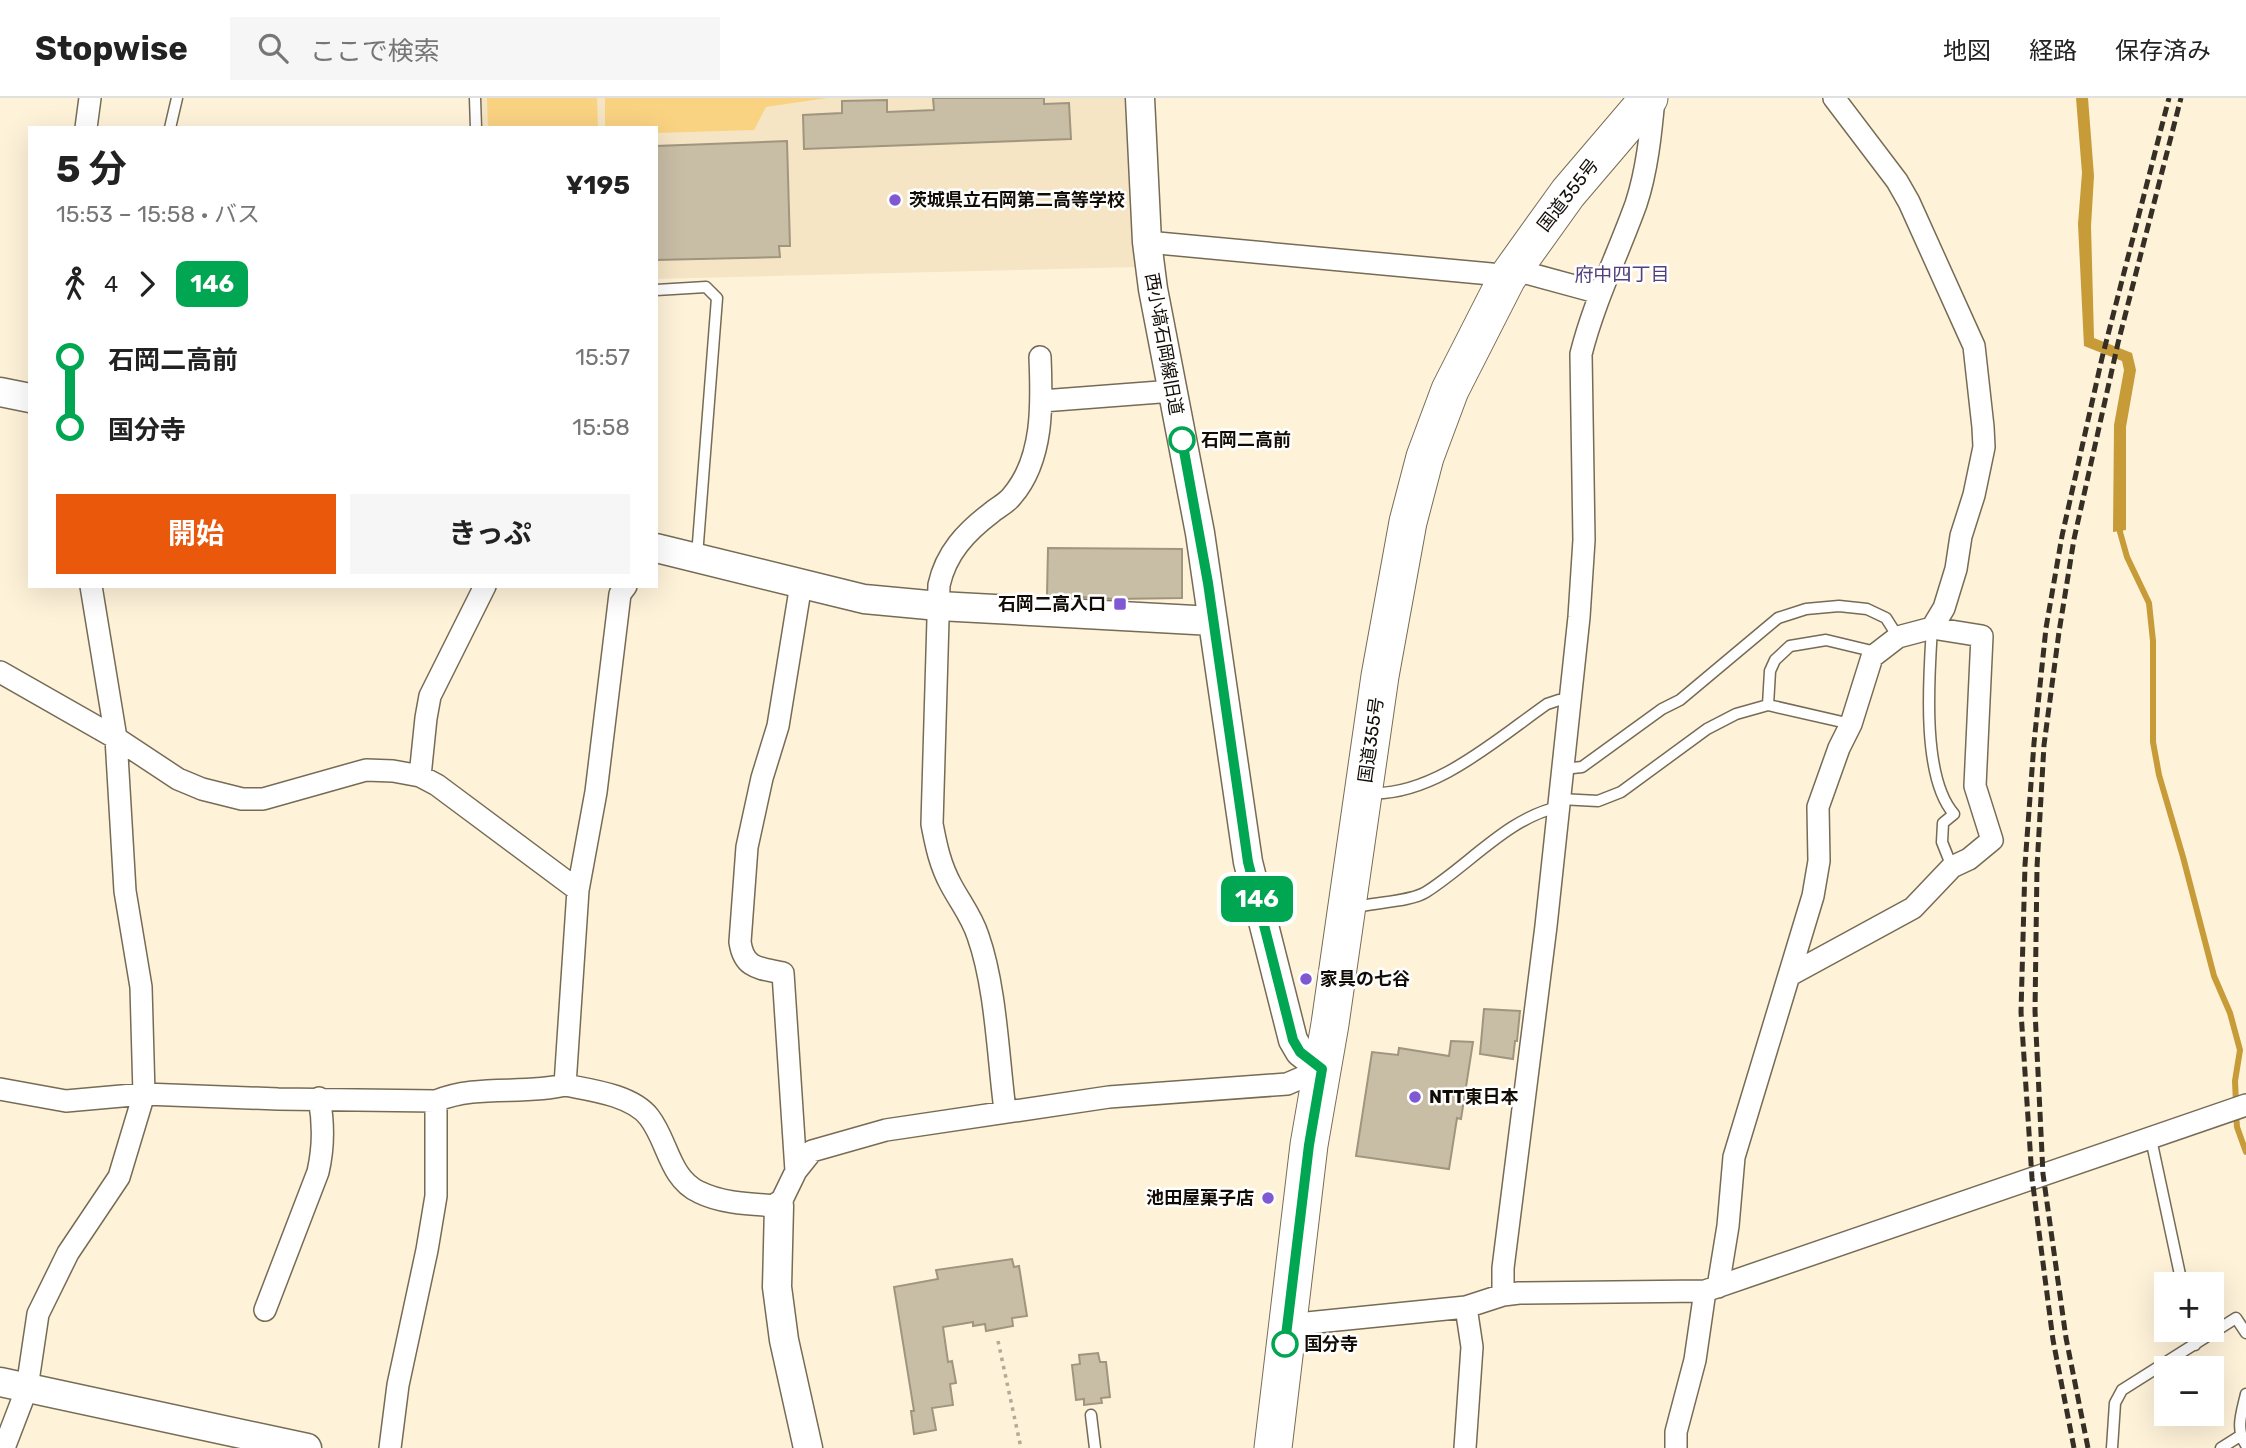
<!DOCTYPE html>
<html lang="ja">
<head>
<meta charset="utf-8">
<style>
	body { margin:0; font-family:Rubik,"Noto Sans JP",sans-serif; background:#f6f6f6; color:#222; height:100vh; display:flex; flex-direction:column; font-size:26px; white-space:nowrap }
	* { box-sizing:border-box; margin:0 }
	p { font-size:23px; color:#767676 }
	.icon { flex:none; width:38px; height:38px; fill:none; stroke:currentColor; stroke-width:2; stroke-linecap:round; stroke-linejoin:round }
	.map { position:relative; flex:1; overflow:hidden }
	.side { position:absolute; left:28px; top:28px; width:630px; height:462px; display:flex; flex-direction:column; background:#fff; border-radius:0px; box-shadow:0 7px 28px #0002 }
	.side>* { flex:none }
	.badge { padding:0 14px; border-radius:10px; font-size:24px; line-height:46px }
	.fabs { position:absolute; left:2154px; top:1174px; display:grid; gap:14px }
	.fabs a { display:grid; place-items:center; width:70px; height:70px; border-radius:0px; background:#fff; box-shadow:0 7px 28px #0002; font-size:35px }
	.map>.badge { position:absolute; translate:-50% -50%; box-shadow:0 0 0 4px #fff }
	.legs { display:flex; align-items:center; gap:10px; height:77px; padding:0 28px; font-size:23px }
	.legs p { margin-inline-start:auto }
	.head { display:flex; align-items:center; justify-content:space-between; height:119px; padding:0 28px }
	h1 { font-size:38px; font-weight:700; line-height:52px }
	.cta { display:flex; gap:14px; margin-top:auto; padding:14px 28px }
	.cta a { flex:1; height:80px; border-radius:0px; background:#ea580c; color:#fff; font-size:28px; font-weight:700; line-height:80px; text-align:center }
	.cta a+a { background:#f6f6f6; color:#222 }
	ul { padding:0 28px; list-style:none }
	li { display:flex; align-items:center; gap:24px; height:70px; font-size:26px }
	li i { display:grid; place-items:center; width:10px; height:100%; margin:0 9px; background:currentColor }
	li i::after { content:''; width:18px; height:18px; margin:-9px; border:5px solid; border-radius:50%; background:#fff }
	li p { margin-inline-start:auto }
	li:first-child i { background:linear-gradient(#0000 50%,currentColor 0) }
	li:last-child i { background:linear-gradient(currentColor 50%,#0000 0) }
	header { display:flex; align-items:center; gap:42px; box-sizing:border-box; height:98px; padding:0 35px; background:#fff; border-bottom:2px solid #e0e0e0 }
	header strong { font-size:33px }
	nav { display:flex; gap:38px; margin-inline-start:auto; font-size:24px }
	.search { width:490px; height:63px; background:#f6f6f6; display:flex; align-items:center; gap:18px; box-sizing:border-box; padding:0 24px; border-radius:0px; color:#767676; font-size:26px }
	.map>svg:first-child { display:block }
</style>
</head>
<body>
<header>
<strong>Stopwise</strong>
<div class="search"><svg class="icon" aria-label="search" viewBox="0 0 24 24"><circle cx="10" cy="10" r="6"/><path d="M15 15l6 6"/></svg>ここで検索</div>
<nav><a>地図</a><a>経路</a><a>保存済み</a></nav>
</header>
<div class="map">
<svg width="2246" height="1350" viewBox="0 0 2246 1350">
	<rect width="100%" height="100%" fill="#fef2d9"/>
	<path fill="#f5e5c5" d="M481 0H1130L1138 169 656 181V30H481Z"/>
	<path fill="#f9d282" d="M487 0H597L598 30H488Z
		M605 0H827L766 9 754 32 656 35V30H605Z"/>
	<path fill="#c69b38" d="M2076 0H2088L2094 78 2091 128 2094 240 2132 255 2136 272 2126 329V432L2113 434 2114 327 2124 272 2122 263 2084 248 2078 126 2082 75Z"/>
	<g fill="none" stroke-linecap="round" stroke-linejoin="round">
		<path stroke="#c69b38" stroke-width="6" d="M2120 426V434L2127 459 2149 505 2153 543V644L2159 677 2183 759 2214 878 2230 915 2240 952 2235 983 2236 1005
			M2236 1016 2237 1029 2246 1054"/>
	</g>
	<path fill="#c8bda5" stroke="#a0957e" stroke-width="2" d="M933 0H1044V6L1069 5 1071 41 804 51 803 17 842 15V3L887 2V14L934 12Z
		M787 43 790 148H779L780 159 656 162V48Z
		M1048 450 1182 451V500L1114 501 1047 497Z
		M1484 911 1520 913 1517 943H1515L1513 961 1480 956Z
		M1451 943 1473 944 1461 1021 1457 1020 1449 1071 1356 1058 1372 954 1398 957 1399 950 1449 958Z
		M1012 1161 1014 1169 1019 1168 1027 1218 1012 1220 1013 1228 986 1233 985 1226 973 1228V1224L943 1229 948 1264 952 1263 956 1285 950 1286 953 1307 932 1310 936 1332 914 1336 911 1313H914L894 1189 938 1181 936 1172Z
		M1098 1255 1100 1264H1106L1110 1299 1101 1300 1102 1305 1084 1307V1301L1076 1302 1072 1267 1080 1266 1079 1257Z"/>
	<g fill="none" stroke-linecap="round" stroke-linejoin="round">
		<defs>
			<path id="service" d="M475 0 476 30
				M170 30 177 0
				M656 192 706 189 717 200 697 458
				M1932 530C1929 578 1921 679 1954 716L1943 725 1942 744 1952 769
				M1768 607 1770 573 1775 562 1790 548 1826 542 1876 554
				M1563 671 1582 669 1662 611 1680 602 1778 520 1806 511 1839 508 1867 511 1886 520 1898 539
				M1369 695C1433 699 1497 641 1547 606L1559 602H1571
				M1560 701 1598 703 1621 694 1707 631 1736 616 1768 607 1851 626
				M1362 808C1380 804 1412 803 1426 794 1469 767 1509 719 1559 709
				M2151 1041 2182 1186
				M2191 1232 2195 1247
				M2246 1296C2242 1314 2235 1331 2246 1347
				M1091 1317 1095 1350
				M2112 1350 2115 1305 2122 1292 2236 1220 2246 1235
				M2221 1350 2240 1338"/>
			<path id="minor" d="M86 30 90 0
				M1147 144 1491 176 1507 180
				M1512 171 1600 195
				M1042 303 1173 293
				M0 574 116 640 178 681 202 691 242 701H263L366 672 393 673 420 678 437 687 578 792 565 987C590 992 632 997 649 1019 668 1043 669 1080 699 1094 723 1106 753 1106 779 1108L796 1073 783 875C759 870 744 871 740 844L747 749 762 680 778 628 801 486
				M420 678 426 620 430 598 485 488
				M578 792 596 694 620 496 626 488
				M1790 877 1913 810 1952 769 1969 761 1992 742 1975 688 1982 538 1932 530
				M0 991 66 1003 144 996 278 1001 436 1003C476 986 523 997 565 987
				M1005 1012C998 959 996 889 978 838 972 819 960 804 951 787 940 767 936 747 932 726L939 487C946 455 966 434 991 415 998 409 1007 405 1012 398 1044 361 1042 305 1040 259
				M796 1073 812 1053 886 1032 1109 999 1287 986 1322 971
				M1718 1189 1728 1128 1734 1059 1813 798 1819 763 1818 709 1839 650 1851 626 1872 559 1898 539 1932 530 1944 510 1956 471 1961 438 1974 397 1984 349 1983 329 1974 248 1909 104 1897 83 1834 0
				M1503 1197V1170L1546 828 1579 519 1584 442 1581 256C1594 204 1618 156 1636 106 1647 73 1651 34 1654 0
				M265 1212 318 1074C324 1048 324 1026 319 1000
				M1287 1227 1466 1209 1503 1197 1519 1195 1705 1193 2246 1007
				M4 1350 27 1290 38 1216 68 1155 119 1079 144 996 141 889 125 793 116 640 91 488
				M390 1350 398 1287 427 1152 436 1098V1003
				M1465 1350 1472 1249 1466 1209
				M1676 1350V1334L1695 1262 1705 1193"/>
			<path id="tertiary" d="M1140 0 1147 144 1153 191 1200 435 1248 764 1293 942 1300 954 1322 971
				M0 294 30 300
				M656 450 864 501 939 508 1213 523
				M779 1108 777 1189 784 1242 808 1350
				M0 1284 307 1350"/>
			<path id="trunk" d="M1273 1350 1309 1047 1330 926 1380 578 1408 424 1425 359 1450 292 1507 180 1568 95 1649 0"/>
		</defs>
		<use href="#service" stroke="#766b55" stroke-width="13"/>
		<use href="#minor" stroke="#766b55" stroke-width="24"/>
		<use href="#tertiary" stroke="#766b55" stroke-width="31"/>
		<use href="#trunk" stroke="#766b55" stroke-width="39"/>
		<path stroke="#b4aa97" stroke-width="3.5" stroke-dasharray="3.5 5" stroke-linecap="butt" d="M998 1243 1021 1350"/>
		<use href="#service" stroke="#fff" stroke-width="10"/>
		<use href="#minor" stroke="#fff" stroke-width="21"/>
		<use href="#tertiary" stroke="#fff" stroke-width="28"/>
		<use href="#trunk" stroke="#fff" stroke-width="37"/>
		<path stroke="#352f25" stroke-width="5" stroke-dasharray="10 5" stroke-linecap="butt" d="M2074 1350 2053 1242 2032 1080 2021 914 2025 767 2034 645 2046 530 2062 438 2102 260 2169 0
			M2088 1350 2066 1240 2043 1076 2035 913 2037 769 2044 647 2059 534 2074 441 2118 245 2181 0"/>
	</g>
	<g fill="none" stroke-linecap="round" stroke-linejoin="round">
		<defs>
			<path id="line-1" d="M1182 342 1208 485 1248 764 1293 942 1300 954 1322 971 1309 1047 1285 1246"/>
		</defs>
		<use href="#line-1" stroke="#fff" stroke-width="16"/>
		<use href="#line-1" stroke="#00a651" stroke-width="10"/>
	</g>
	<g fill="#7f58d2" stroke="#fff" stroke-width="2.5">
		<circle cx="895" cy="102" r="7"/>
		<rect x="1113" y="499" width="14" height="14" rx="3.5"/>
		<circle cx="1306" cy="881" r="7"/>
		<circle cx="1415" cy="999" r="7"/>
		<circle cx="1268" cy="1100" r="7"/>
	</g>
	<g fill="#fff" stroke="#00a651" stroke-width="3.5">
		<circle cx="1182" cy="342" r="12"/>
		<circle cx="1285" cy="1246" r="12"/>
	</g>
	<g text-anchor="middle" stroke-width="5" stroke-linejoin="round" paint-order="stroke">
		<g font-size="18" fill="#110c05" stroke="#fff">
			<text transform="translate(1568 97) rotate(-52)" y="6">国道355号</text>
			<text transform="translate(1164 246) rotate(80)" y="6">西小塙石岡線旧道</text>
			<text transform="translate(1371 642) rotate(-82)" y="6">国道355号</text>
		</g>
		<g font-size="18" font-weight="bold" fill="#110c05" stroke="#fff" text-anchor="start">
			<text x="909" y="108">茨城県立石岡第二高等学校</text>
			<text x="1106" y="512" text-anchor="end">石岡二高入口</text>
			<text x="1320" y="887">家具の七谷</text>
			<text x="1429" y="1005">NTT東日本</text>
			<text x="1254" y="1106" text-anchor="end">池田屋菓子店</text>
		</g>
		<g font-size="18" font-weight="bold" fill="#110c05" stroke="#fff" text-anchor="start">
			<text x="1201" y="348">石岡二高前</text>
			<text x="1304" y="1252">国分寺</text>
		</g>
		<g font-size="19" fill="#52407e" stroke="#fff">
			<text x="1622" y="183">府中四丁目</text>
		</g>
	</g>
</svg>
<div class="fabs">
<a>+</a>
<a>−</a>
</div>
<b class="badge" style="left:1257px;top:801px;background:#00a651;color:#fff">146</b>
<section class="side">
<div class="head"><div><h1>5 分</h1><p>15:53 – 15:58 · バス</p></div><b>¥195</b></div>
<div class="legs"><svg class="icon" aria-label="walk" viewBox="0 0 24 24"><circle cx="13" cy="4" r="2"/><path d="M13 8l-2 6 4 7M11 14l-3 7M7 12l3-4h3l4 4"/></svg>4<svg class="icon" aria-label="forward" viewBox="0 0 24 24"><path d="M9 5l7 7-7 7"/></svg><b class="badge" style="background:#00a651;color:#fff">146</b></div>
<ul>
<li><i style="color:#00a651"></i><b>石岡二高前</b><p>15:57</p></li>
<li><i style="color:#00a651"></i><b>国分寺</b><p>15:58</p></li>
</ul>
<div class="cta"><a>開始</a><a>きっぷ</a></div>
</section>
</div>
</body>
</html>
